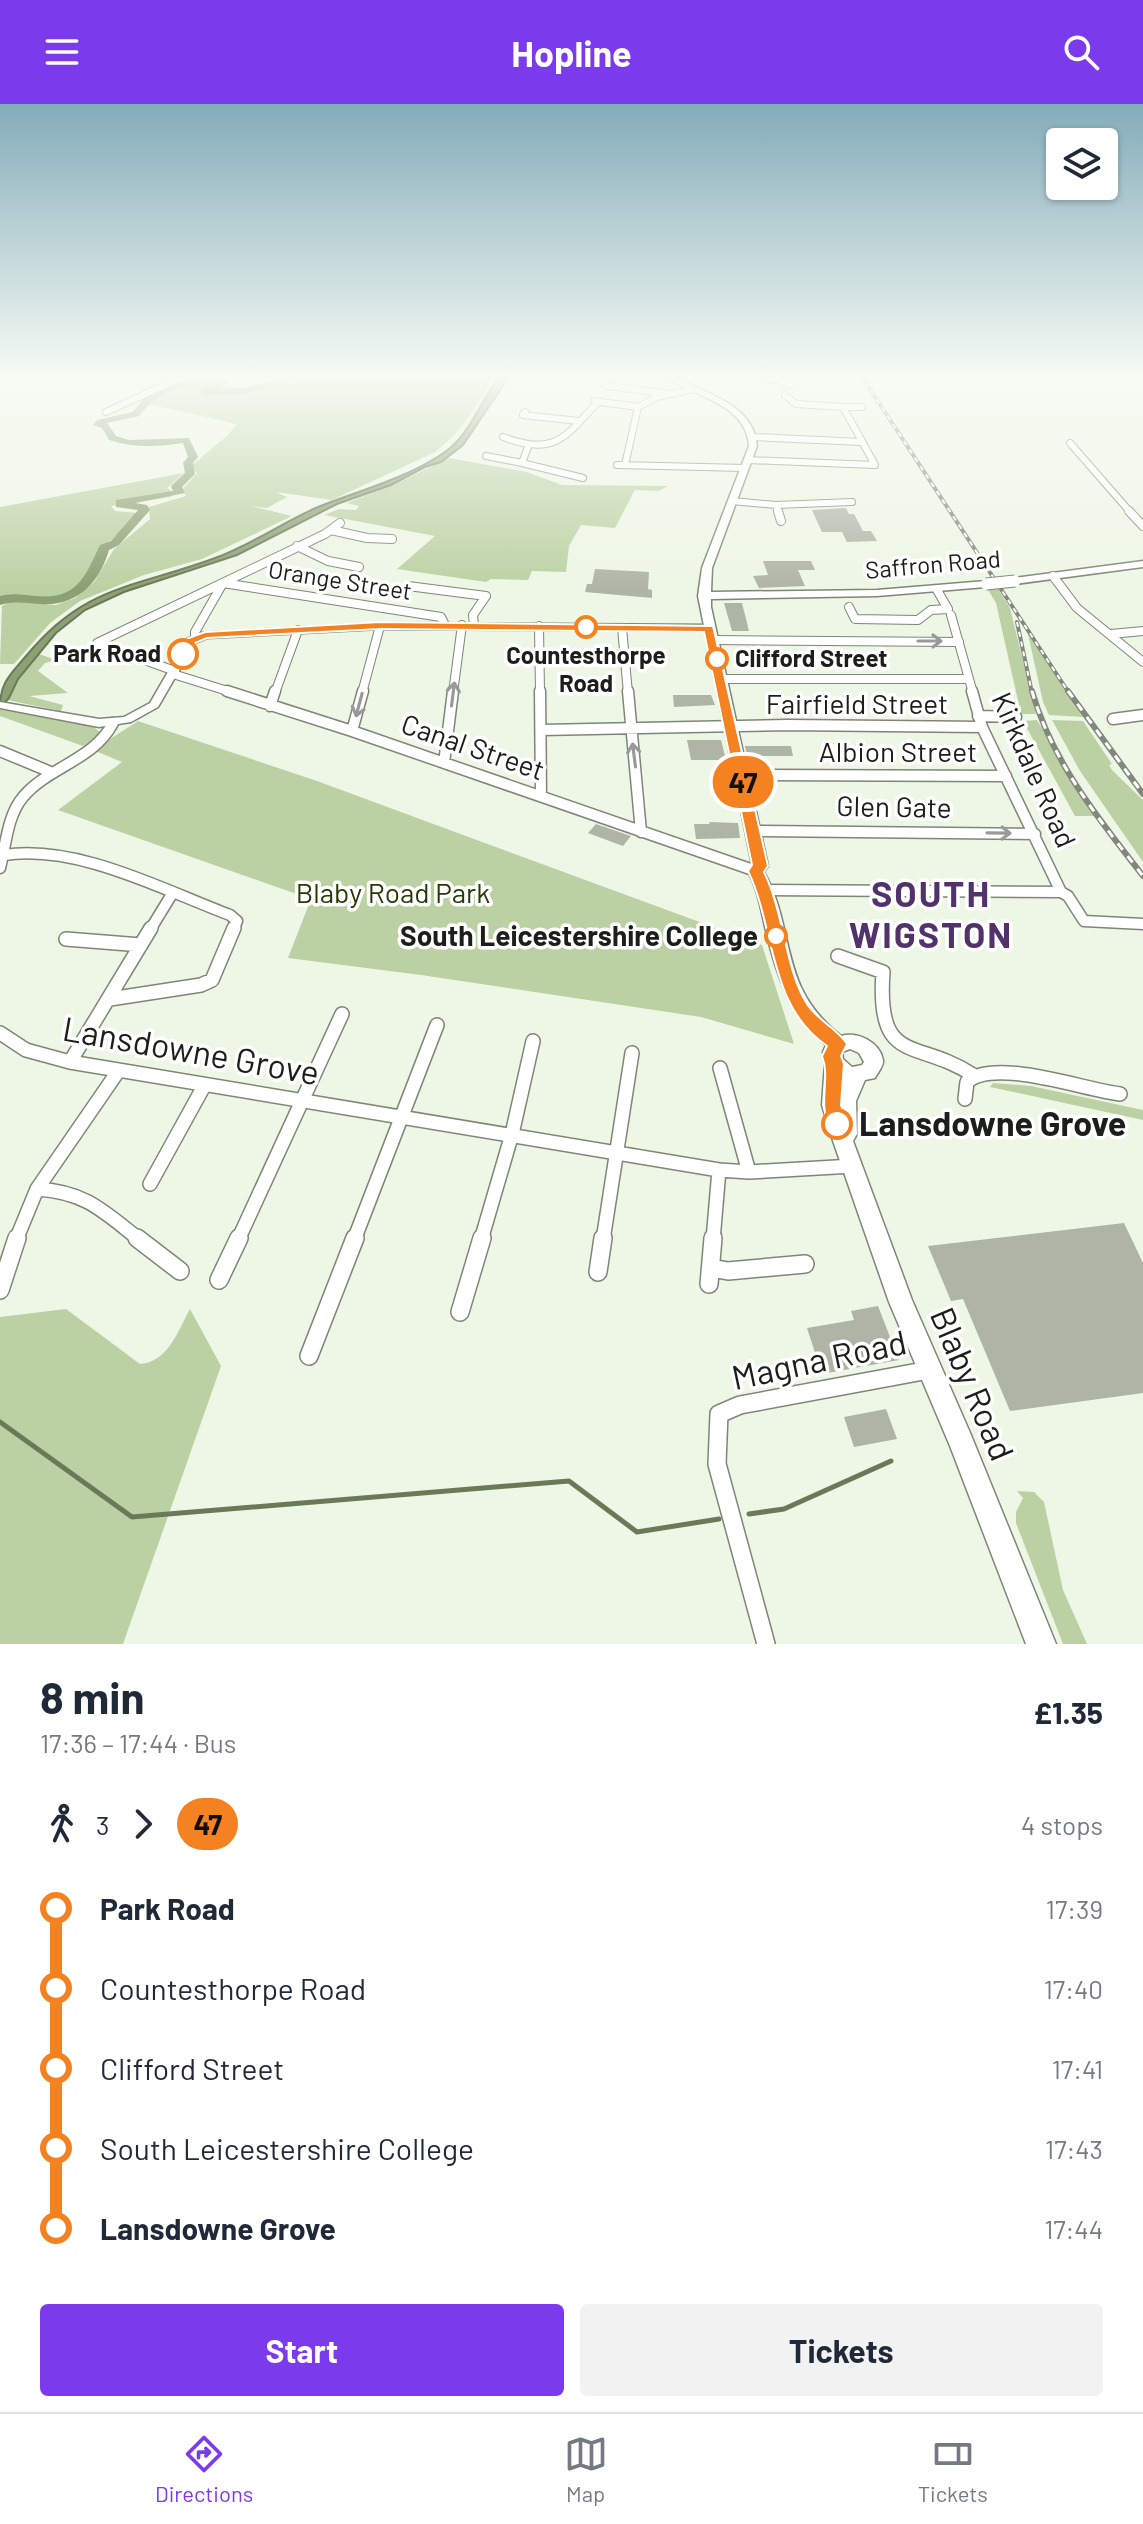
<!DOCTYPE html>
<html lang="en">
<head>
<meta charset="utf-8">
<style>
	body { margin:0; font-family:Barlow,sans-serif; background:#f2f2f3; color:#1f2937; height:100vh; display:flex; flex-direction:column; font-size:30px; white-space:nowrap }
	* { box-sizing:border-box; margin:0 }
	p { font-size:26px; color:#747a83 }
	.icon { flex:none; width:44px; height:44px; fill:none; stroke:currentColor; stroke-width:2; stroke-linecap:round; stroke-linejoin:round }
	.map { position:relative; height:1540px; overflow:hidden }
	.side { display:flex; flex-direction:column; background:#fff; flex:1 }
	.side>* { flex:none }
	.badge { padding:0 16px; border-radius:26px; font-size:28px; line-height:52px }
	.buttons { position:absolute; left:1046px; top:24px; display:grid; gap:16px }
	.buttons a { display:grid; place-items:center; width:72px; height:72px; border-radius:8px; background:#fff; box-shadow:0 2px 6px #0004; font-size:40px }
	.map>.badge { position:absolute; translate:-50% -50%; box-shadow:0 0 0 4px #fff }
	.legs { display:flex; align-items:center; gap:12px; height:88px; padding:0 40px; font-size:26px }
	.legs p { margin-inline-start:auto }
	.summary { display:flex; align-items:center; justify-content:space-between; height:136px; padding:0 40px }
	h1 { font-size:44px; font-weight:700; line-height:60px }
	.button { display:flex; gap:16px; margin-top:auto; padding:16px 40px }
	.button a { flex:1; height:92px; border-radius:8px; background:#7c3aed; color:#fff; font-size:32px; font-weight:700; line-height:92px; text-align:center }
	.button a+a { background:#f2f2f3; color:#1f2937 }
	ul { padding:0 40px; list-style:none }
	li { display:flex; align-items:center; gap:28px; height:80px; font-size:30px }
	li i { display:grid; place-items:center; width:12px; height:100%; margin:0 10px; background:currentColor }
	li i::after { content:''; width:20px; height:20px; margin:-10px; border:6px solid; border-radius:50%; background:#fff }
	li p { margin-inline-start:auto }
	li:first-child i { background:linear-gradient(#0000 50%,currentColor 0) }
	li:last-child i { background:linear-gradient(currentColor 50%,#0000 0) }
	header { display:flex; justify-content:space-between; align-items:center; height:104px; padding:0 40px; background:#7c3aed; color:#fff; font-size:36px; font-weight:700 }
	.tab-bar { display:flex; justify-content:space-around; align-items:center; height:112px; border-top:2px solid #e0e1e3; background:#fff; font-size:22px; color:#747a83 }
	.tab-bar a { display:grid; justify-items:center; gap:4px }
	.tab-bar .active { color:#7c3aed }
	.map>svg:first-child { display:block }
</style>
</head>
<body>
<header><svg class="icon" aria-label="menu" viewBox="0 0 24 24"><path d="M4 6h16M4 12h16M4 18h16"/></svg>Hopline<svg class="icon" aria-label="search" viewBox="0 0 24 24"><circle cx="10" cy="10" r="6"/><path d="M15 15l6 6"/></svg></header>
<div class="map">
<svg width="1143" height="1540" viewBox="0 0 1143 1540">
	<rect width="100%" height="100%" fill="#eef6e6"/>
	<path fill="#bcd1a3" d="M312 270H495C481 296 460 330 435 348L332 396 276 388 287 393 267 404 251 402 292 412 202 455 144 471 80 497 50 519 14 560H0L2 502 11 497 56 501 75 494 94 478 114 445 150 415 149 403 186 392 183 385 197 369 191 362 227 332 237 320 135 297 188 271 240 286 269 282 294 273 299 276Z
		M449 354 527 368 562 381 668 382 659 387 635 386 615 424 581 421 569 442 566 468 532 467 528 476 491 475 486 478 397 465 435 432 324 411 339 405 356 406 359 402 347 399 393 381Z
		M184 369 167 384 174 389 171 393 111 402 115 407 138 409C128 429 114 430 103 444 94 454 94 472 84 483 60 507 28 485 0 495V403Z
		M997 483 1010 504 1036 610H1021L996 499 987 484Z
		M1028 530 1035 540 1083 613 1049 611 1043 598Z
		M39 550 56 556 45 559 38 567 68 589 29 592 63 601 61 607 7 596 17 575Z
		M0 605 91 621 100 628 98 633 83 642 0 612Z
		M1037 616 1095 712H1075L1023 617Z
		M1052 616 1083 617 1112 660 1109 661 1112 666 1143 696V758L1080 667Z
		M138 617 317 677 762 841 794 940 701 913 421 871 288 854 311 795 58 706 122 658 93 646Z
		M993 979 1031 982 1143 1006V1016L990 983Z
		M66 1205 140 1260C168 1258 178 1227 190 1205L221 1262 123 1540H0V1213Z
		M1017 1387 1034 1388 1044 1398 1063 1486 1087 1540H1063L1016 1419V1408L1023 1394Z"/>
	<path fill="#8ca073" stroke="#6a7958" stroke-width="2" d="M502 270H511L463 341 441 358 425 363 391 381 337 400 237 451 124 488 85 506 56 529 18 575 9 594 0 604C0 578 10 571 26 552 85 480 135 484 215 454 251 441 283 418 318 403 360 386 408 374 445 348 472 329 481 293 502 270Z"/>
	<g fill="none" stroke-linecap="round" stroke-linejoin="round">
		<path stroke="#6a7958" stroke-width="5" d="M0 1318 132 1413 569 1377 637 1428 719 1415
			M749 1410 784 1405 891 1357"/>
		<path fill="#8ca073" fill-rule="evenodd" d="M295 270H307L244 290 203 291 200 286 214 280C183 279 158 287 139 312L107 319 116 332 129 336 189 334 198 353 193 359 195 370 182 383 185 389 135 399 147 401 150 406 119 441 109 446C99 480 76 503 39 500 24 499 14 497 0 501V492L5 491C16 489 25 491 36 492 78 496 85 472 100 441L111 437 138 406 116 403V396L173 387 171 382 185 369 183 359 188 353 183 339C157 343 134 344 109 336L102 324 93 321 97 316 133 308 143 295 158 284 194 274 230 278 217 285 244 284Z"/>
	</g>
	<path fill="#aeb5a6" d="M846 404 849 410H854L863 427H871L877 437 847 438 842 428H822L812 406Z
		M763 457H811L815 466H798L805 482 759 484 753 472 768 471Z
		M595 465 649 468 648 485 652 486V494L585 488 587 480H592Z
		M724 499H742L749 527H732Z
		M673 591H711L715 601 674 603Z
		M687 636H721L726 656H691Z
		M745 642H791L793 652H747Z
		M709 718 738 719 740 734 696 735 694 720H710Z
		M596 720 631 732 623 742 588 729Z
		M1124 1119 1143 1159V1289L1010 1307 963 1195 951 1197 928 1142Z
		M878 1202 899 1256 822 1270 807 1224 854 1216 851 1207Z
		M886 1305 897 1335 854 1343 844 1313Z"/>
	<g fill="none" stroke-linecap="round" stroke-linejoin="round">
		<defs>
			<path id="minor-far4" d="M592 270 608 282 663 289
				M810 270 851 271
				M555 274 602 270
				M763 275 780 276 789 281
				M594 297 638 303
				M843 303H862
				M106 308 189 270
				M525 308 523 311 579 317
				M503 333C555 353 565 333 598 298
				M754 333 861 338
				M1070 339 1131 409
				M529 340 522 359 583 374
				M486 352 522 359
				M748 356 875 361 843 303 796 300 785 291
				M617 361 745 364
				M625 361 638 303 657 293 693 285
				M732 397 776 401 852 398
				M776 401 778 409"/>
			<path id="minor-far3" d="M778 407 781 417
				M1129 407 1143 422
				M331 426 367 434 392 435
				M297 442 328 457 359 463
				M1053 472 1077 504 1143 558
				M408 482 486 492 473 511 474 521
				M849 503 855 515 918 516 931 506 948 505 937 486
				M951 511 973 589
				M539 522 540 589
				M622 524 628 589
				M1111 530 1143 527
				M195 534V528L223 479 441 513 445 521
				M712 536 959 538
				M175 567 97 539 325 430 340 419
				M173 570 234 589
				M721 575H969
				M275 589 298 526
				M362 589 380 522
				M453 589 462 521"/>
			<path id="minor-far2" d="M227 587 352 627 756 767
				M540 587 541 691
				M628 587 641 728
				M972 587 982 623 1061 788 1068 792 1084 817 1143 820
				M270 602 275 587
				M978 612 1016 613
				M1113 615 1143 611
				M542 626 788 621 982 623
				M352 627 363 587
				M0 647 53 669
				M444 659 453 587
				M741 671 1006 672
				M754 727 1035 730
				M4 751C77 740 161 785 230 811L237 817 233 826
				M0 764C6 741 7 712 23 693 48 663 94 656 113 619
				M765 786 1061 788
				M150 826 172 790"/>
			<path id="minor-far1" d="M66 835 141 841
				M838 852 883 868C876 963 917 934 973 971
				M110 895 201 881 212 876 234 824
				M0 929 26 946 70 958 719 1066 749 1068 853 1062
				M70 958 151 824
				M720 964 749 1068
				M965 995 967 978C994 953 1085 986 1120 990
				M150 1080 204 982
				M37 1085C86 1088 103 1107 140 1136
				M16 1136 37 1085 119 966
				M238 1136 342 910
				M354 1136 437 921
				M481 1136 512 1030 533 937
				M603 1136 632 949
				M713 1136 719 1066"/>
			<path id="minor" d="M137 1134 180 1167
				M711 1164 728 1167 805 1160
				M598 1168 603 1134
				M219 1176 239 1134
				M709 1180 713 1134
				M0 1186 17 1134
				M460 1208 482 1134
				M309 1252 355 1134
				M766 1540 717 1360 719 1310 740 1301 929 1266"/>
			<path id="tertiary" d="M380 519 709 521 714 524 709 527 380 525 207 534 195 539 158 603 131 618 99 623 0 604V598L99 615 124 613 150 599 187 535 201 529Z"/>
			<path id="secondary" d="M661 270H669C701 289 754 298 757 342L712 464 711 488 877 486 986 477 992 480 986 483 877 492 711 495V503L768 762 764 768C797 828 777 882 841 932 857 927 880 938 883 956 884 962 878 968 875 974L865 976 856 997 857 1030 853 1037 912 1196 971 1331 1056 1540H1026L950 1342 889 1198 832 1034 822 1001 825 959 823 948 826 941C790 912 776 870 766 827 761 806 758 786 748 767L752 761 698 492 702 464 749 342C746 297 690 293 661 270ZM850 945 859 949 864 958 862 961 852 963 843 955 842 948Z
				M1143 457V463L1015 480 1009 477 1015 474Z"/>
		</defs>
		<use href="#minor-far4" stroke="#7f8678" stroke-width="8"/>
		<use href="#minor-far3" stroke="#7f8678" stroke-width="10"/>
		<use href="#minor-far2" stroke="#7f8678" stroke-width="13"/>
		<use href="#minor-far1" stroke="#7f8678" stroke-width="16"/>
		<use href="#minor" stroke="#7f8678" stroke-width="20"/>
		<use href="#tertiary" stroke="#7f8678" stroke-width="3"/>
		<use href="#secondary" stroke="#7f8678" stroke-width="3"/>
		<use href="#minor-far4" stroke="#fff" stroke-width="6"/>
		<use href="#minor-far3" stroke="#fff" stroke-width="8"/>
		<use href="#minor-far2" stroke="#fff" stroke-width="10"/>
		<use href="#minor-far1" stroke="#fff" stroke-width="13"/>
		<use href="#minor" stroke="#fff" stroke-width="17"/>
		<use href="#tertiary" fill="#fff" fill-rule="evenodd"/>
		<use href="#secondary" fill="#fff" fill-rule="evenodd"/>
		<defs>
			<path id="rail-far1" d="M860 270 1069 589
				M1017 518 1032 589"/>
			<path id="rail" d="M1032 587C1052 658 1099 715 1143 772
				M1068 587 1143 690"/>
		</defs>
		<use href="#rail-far1" stroke="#82887d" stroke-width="4"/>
		<use href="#rail" stroke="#82887d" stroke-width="6"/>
		<use href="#rail-far1" stroke="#fff" stroke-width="2" stroke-dasharray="5" stroke-linecap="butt"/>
		<use href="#rail" stroke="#fff" stroke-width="3" stroke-dasharray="8" stroke-linecap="butt"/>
		<defs>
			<path id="secondary-bridge" d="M986 480 1015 477"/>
		</defs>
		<use href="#secondary-bridge" stroke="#7f8678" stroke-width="13" stroke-linecap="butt"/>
		<use href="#secondary-bridge" stroke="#fff" stroke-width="11"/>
	</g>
	<defs><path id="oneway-shaft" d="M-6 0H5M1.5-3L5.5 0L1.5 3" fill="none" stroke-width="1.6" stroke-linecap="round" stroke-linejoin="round" transform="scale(2)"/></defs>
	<g stroke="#999a98">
		<use href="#oneway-shaft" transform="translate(930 537)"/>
		<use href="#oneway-shaft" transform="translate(453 590) rotate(-83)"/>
		<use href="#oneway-shaft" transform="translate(359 601) rotate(105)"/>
		<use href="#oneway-shaft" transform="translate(634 651) rotate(-97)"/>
		<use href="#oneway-shaft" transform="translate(999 729) rotate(1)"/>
	</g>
	<linearGradient id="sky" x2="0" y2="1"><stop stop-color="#83acb9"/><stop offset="0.56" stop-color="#f7fbf4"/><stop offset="1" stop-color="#f7fbf4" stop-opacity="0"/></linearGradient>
	<rect width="1143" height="485" fill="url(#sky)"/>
	<path fill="#f58220" stroke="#fff" stroke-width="2" d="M380 518 713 522 768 762 764 768C784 808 785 865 807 900 817 916 838 925 847 940L841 952 844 960 841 1001 847 1020 844 1026 837 1028 830 1026C817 997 831 976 822 952L827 942C768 902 776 826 748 767L752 761 704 528 380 525 207 534 195 539 188 553 177 550 186 535 205 528Z"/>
	<g fill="#fff" stroke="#f58220" stroke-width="4">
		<circle cx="586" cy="523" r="10"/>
		<circle cx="183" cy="550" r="14"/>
		<circle cx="717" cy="555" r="10"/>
		<circle cx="776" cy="832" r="10"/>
		<circle cx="837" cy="1020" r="14"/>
	</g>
	<g text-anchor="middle" stroke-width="7" stroke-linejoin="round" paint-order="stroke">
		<g font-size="24" fill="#1c1f19" stroke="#fff">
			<text transform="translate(933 461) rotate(-5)" y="8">Saffron Road</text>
			<text transform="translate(340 477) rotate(9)" y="8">Orange Street</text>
		</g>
		<g font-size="24" font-weight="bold" fill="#1c1f19" stroke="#fff" text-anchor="end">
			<text x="161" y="558">Park Road</text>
			<text x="586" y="560" text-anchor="middle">Countesthorpe<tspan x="586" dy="28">Road</tspan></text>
			<text x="735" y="563" text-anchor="start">Clifford Street</text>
		</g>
		<g font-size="28" fill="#1c1f19" stroke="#fff">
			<text x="857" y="610">Fairfield Street</text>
			<text transform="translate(473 643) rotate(19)" y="10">Canal Street</text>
			<text x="898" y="658">Albion Street</text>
			<text transform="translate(1034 666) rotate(66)" y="10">Kirkdale Road</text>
			<text transform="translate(894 703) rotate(1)" y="10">Glen Gate</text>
		</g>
		<g font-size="28" fill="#273905" stroke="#fff">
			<text x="393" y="799">Blaby Road Park</text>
		</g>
		<g font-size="28" font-weight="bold" fill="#1c1f19" stroke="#fff" text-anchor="end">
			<text x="758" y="842">South Leicestershire College</text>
		</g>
		<g font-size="34" fill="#1c1f19" stroke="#fff">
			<text transform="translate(191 947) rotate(10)" y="12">Lansdowne Grove</text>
			<text transform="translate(819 1256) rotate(-12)" y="12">Magna Road</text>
			<text transform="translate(972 1280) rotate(67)" y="12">Blaby Road</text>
		</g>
		<g font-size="34" font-weight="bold" fill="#1c1f19" stroke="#fff" text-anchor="start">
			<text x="859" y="1032">Lansdowne Grove</text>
		</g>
		<g font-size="36" font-weight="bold" letter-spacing="2" fill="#51326b" stroke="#fff">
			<text x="931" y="803">SOUTH<tspan x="931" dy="41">WIGSTON</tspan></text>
		</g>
	</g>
</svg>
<div class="buttons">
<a><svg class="icon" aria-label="layers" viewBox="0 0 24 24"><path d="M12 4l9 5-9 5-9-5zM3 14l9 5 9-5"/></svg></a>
</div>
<b class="badge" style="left:743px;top:678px;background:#f58220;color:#111">47</b>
</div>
<section class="side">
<div class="summary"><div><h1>8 min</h1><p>17:36 – 17:44 · Bus</p></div><b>£1.35</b></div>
<div class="legs"><svg class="icon" aria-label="walk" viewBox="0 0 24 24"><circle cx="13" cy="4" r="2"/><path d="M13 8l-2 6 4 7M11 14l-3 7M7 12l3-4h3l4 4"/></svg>3<svg class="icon" aria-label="forward" viewBox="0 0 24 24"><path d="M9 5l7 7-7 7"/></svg><b class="badge" style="background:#f58220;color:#111">47</b><p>4 stops</p></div>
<ul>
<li><i style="color:#f58220"></i><b>Park Road</b><p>17:39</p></li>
<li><i style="color:#f58220"></i><span>Countesthorpe Road</span><p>17:40</p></li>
<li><i style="color:#f58220"></i><span>Clifford Street</span><p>17:41</p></li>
<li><i style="color:#f58220"></i><span>South Leicestershire College</span><p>17:43</p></li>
<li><i style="color:#f58220"></i><b>Lansdowne Grove</b><p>17:44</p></li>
</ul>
<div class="button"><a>Start</a><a>Tickets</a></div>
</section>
<nav class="tab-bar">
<a class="active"><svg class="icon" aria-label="directions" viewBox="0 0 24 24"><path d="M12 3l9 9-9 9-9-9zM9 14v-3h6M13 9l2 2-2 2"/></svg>Directions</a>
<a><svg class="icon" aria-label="map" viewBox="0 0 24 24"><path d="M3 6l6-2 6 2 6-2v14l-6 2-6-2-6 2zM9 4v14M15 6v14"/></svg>Map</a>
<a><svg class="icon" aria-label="tickets" viewBox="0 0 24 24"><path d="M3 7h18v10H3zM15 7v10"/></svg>Tickets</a>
</nav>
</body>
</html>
